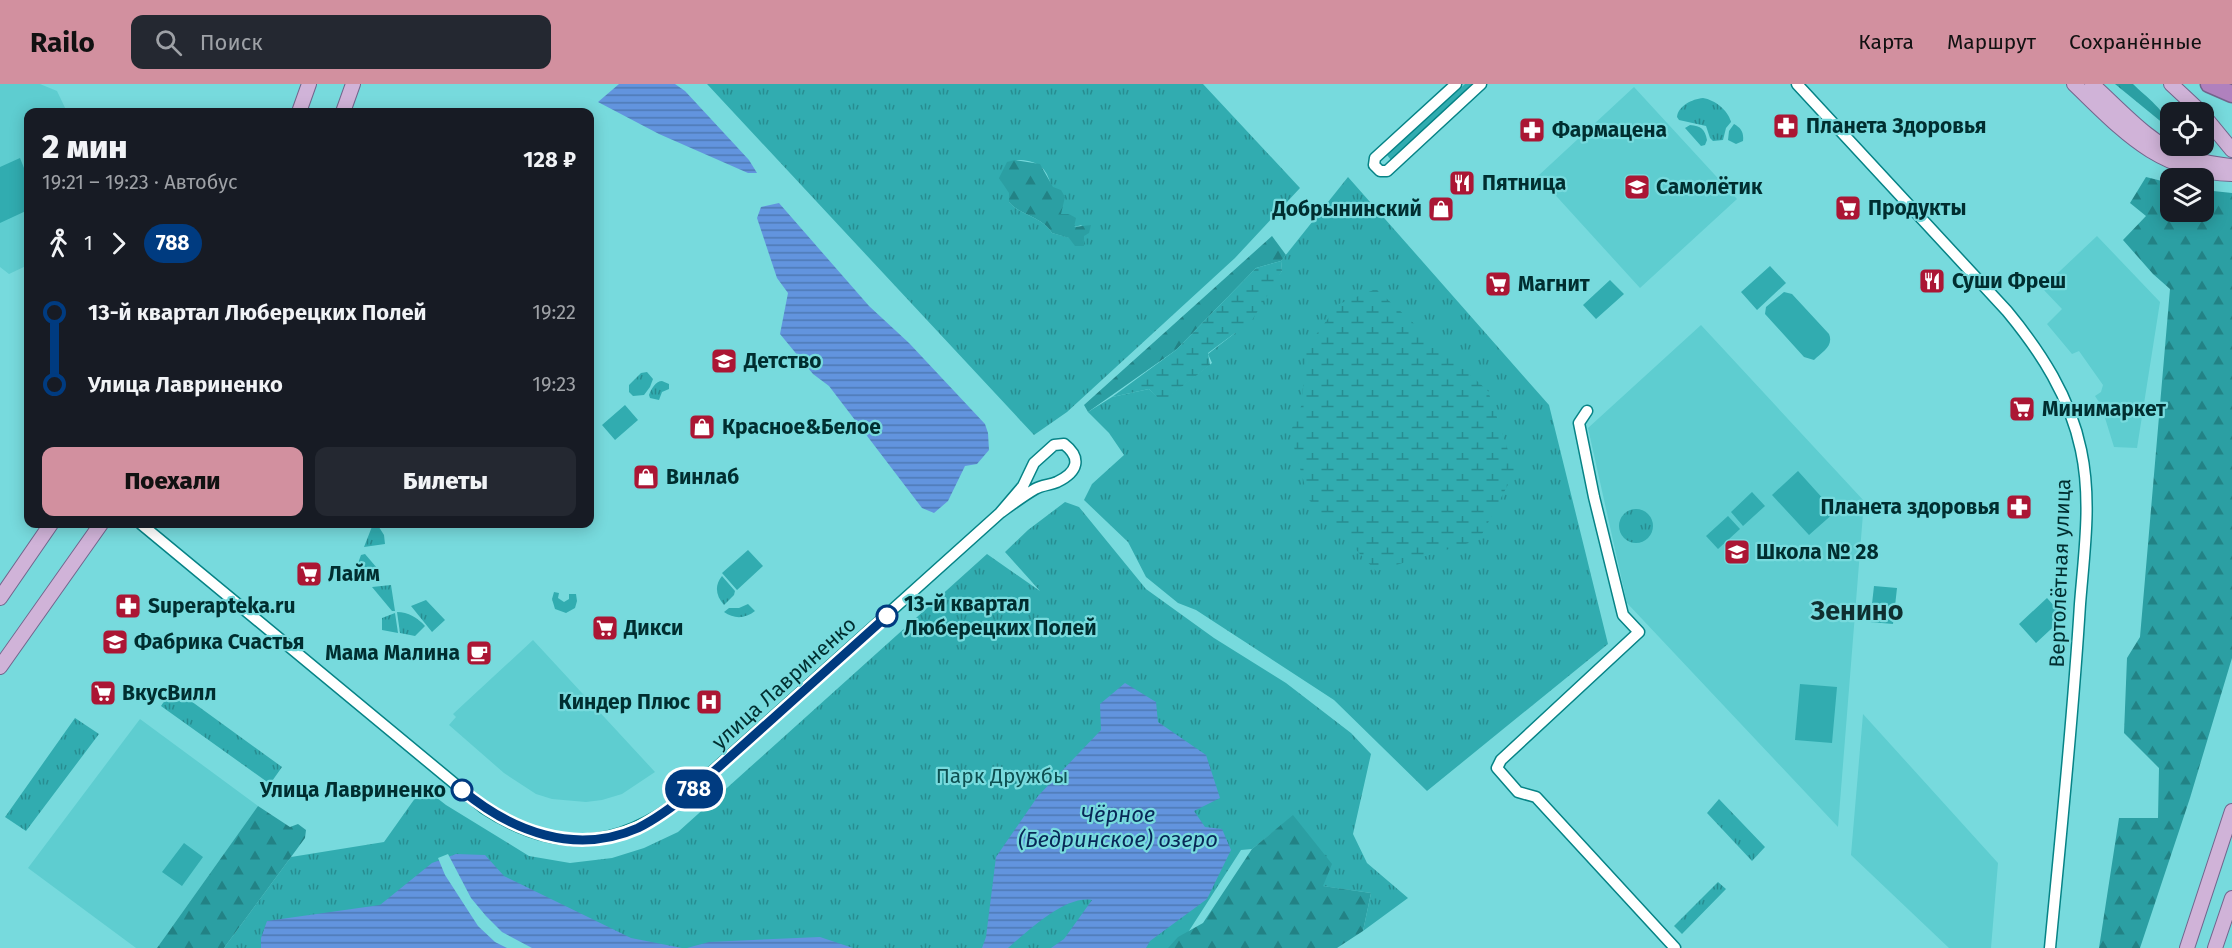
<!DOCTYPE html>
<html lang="ru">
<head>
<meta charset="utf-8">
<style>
	body { margin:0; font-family:"Fira Sans",sans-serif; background:#242831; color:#f1f3f6; height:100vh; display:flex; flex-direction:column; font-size:22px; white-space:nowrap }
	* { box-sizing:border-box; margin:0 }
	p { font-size:20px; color:#9ea1a6 }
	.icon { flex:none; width:33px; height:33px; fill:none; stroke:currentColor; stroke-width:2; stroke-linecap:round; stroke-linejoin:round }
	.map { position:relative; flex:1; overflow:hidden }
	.side { position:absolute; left:24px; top:24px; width:570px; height:420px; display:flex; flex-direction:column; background:#171b24; border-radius:12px; box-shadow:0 3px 15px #0003 }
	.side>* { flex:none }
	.badge { padding:0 12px; border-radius:20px; font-size:21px; line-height:39px }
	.controls { position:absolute; left:2160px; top:18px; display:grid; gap:12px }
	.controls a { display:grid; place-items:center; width:54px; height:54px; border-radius:12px; background:#171b24; box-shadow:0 3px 15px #0003; font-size:30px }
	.map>.badge { position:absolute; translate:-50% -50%; box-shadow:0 0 0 3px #fff }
	.legs { display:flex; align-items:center; gap:9px; height:66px; padding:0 18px; font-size:20px }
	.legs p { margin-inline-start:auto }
	.summary { display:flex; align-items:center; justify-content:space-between; height:102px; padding:0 18px }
	h1 { font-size:33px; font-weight:800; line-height:45px }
	.button { display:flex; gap:12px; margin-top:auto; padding:12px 18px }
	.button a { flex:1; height:69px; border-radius:12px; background:#d2909f; color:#111; font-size:24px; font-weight:800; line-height:69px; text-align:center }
	.button a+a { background:#242831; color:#f1f3f6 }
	ul { padding:0 18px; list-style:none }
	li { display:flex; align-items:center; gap:21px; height:72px; font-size:22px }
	li i { display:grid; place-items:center; width:9px; height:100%; margin:0 8px; background:currentColor }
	li i::after { content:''; width:15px; height:15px; margin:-8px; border:4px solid; border-radius:50%; background:#171b24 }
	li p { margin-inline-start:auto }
	li:first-child i { background:linear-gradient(#0000 50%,currentColor 0) }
	li:last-child i { background:linear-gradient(currentColor 50%,#0000 0) }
	header { display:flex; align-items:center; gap:36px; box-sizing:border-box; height:84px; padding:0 30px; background:#d2909f; color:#111 }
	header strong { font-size:28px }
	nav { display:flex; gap:33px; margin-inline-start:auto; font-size:21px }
	.search { width:420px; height:54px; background:#242831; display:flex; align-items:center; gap:15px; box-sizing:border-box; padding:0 21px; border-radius:12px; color:#9ea1a6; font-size:22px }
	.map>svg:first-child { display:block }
</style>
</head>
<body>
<header>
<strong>Railo</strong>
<div class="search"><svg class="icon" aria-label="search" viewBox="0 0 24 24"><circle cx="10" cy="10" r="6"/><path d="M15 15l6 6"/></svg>Поиск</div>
<nav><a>Карта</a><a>Маршрут</a><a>Сохранённые</a></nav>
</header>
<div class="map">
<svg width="2232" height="864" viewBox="0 0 2232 864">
	<defs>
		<pattern id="grass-tufts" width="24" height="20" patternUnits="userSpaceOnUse" patternTransform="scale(1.5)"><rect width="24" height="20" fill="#31acb0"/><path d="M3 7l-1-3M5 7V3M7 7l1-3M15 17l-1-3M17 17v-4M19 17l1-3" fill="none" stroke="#278c90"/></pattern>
		<pattern id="forest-firs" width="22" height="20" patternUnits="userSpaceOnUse" patternTransform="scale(1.5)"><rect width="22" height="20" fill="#2b9fa3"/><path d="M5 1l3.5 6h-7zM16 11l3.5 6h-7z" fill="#228285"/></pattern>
		<pattern id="wetland-marsh" width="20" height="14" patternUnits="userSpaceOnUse" patternTransform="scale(1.5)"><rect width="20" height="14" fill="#31acb0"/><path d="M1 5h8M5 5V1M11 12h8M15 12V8" fill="none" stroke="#278c90"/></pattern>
		<pattern id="water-rules" width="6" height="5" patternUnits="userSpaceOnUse" patternTransform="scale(1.5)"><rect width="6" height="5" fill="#6294de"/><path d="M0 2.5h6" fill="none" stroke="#4e79b4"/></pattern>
	</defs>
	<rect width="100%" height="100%" fill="#77dadd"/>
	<path fill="#5ecdd0" d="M0 0H40L57 7 67 28H28V181L9 190 0 183Z
		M1634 3 1737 115 1640 204 1538 92Z
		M2097 152 2160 218 2137 364 2114 363 2101 321 2095 312 2101 308 2103 301 2079 267 2072 270 2047 240 2062 225 2042 204Z
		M1701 241 1864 417 1838 743 1627 519 1588 344Z
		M533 556 655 688 622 710 602 716 586 718 552 715 536 710 504 689 449 641 456 633 453 630Z
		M1863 630 1998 779 1991 864H1949L1851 771Z
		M140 635 258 722 157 864H136L28 784Z"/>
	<path fill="url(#grass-tufts)" fill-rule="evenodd" d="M707 0H1203L1300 104 1235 174 1067 328 1034 351ZM1015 76C1056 75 1047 103 1060 129 1063 134 1069 139 1074 143L1082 141 1070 154 1052 149C1043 133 1021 132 1009 118Z
		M1465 0H1472L1391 76 1387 71Z
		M1703 14C1715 16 1728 26 1731 38L1726 44 1723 56 1713 57 1710 54 1706 42 1679 36 1677 33C1678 22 1692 15 1703 14Z
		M1734 40C1741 44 1744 48 1743 57L1736 60 1728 56 1729 47Z
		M1690 41C1701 42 1705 45 1707 56L1705 61 1701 62 1685 44Z
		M1348 93 1549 321 1608 560 1427 707 1334 616 1196 526 1178 519 1146 493 1128 458 1084 416 1092 400 1124 371 1109 349 1088 328 1112 313 1149 305 1162 317 1212 279 1208 270 1235 249 1282 187 1281 177Z
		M647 288 653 295 650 303 644 311 633 312 629 308V301L641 289Z
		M662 297 669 300V305L662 308 659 316 650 314 649 311C651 305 656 297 662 297Z
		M1065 418 1079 423 1146 505 1214 554 1286 599 1351 649 1371 670 1353 750 1367 779 1408 814 1363 847 1371 809 1322 802 1293 732 1252 765 1241 766 1178 864H224L291 773 384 758 423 703 446 721 529 772 570 779 612 774 644 764 678 748 987 470 1040 507 1005 468 1028 446Z
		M1619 442a17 17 0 1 1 34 0a17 17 0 1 1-34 0Z
		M373 440H377L384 451 385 460 364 463Z
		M365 470 377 484 359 498 354 490 361 471Z
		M722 492 735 507 734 511 724 521C716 512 714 502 722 492Z
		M391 501 395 527H392L372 503Z
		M554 508 559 509 558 514 564 518 569 515V510H576L577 517 575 524 566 529 555 525 552 515Z
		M426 516 445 536 432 548 411 522Z
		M748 520 755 527C745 535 734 535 724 528L729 524H739Z
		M397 528C408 528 418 534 425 542L415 552 400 549Z
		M395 529 398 549 382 546V534Z
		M173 604 282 683 270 700 161 622Z
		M75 634 99 650 26 747 5 733Z
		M1719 715 1765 763 1752 777 1707 729Z
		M1718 798 1726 805 1682 850 1674 842Z"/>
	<path fill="url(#forest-firs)" d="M2115 0H2133C2145 12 2168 28 2170 45Z
		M1015 76 1040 80 1053 103 1061 106 1065 113 1061 130H1069L1076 134 1074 143 1091 141 1089 149 1084 152V162H1075L1069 154 1052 149C1043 133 1021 132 1009 118V109L999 94 1007 78Z
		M2146 93 2170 99V128H2204V106L2232 109V574L2190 714 2140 864H2099L2119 734H2158L2159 684 2124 649 2127 574 2140 553 2170 205 2153 190 2123 156 2146 132 2130 119Z
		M1272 152 1286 171 1281 177 1256 184 1176 266 1088 328 1084 321Z
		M258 722 290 743 298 740 306 746 305 754 224 864H157Z
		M1293 731 1332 780 1323 802 1371 809 1363 847 1337 864H1168L1178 853 1203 839 1252 765Z"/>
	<path fill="url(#wetland-marsh)" d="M1281 177 1282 187 1243 251 1235 249 1208 269 1210 281 1162 318 1149 305 1112 313 1176 266 1256 184Z
		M1376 205 1488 307 1515 387 1479 456 1376 487 1309 416 1290 349 1302 320 1306 264 1339 220Z"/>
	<path fill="#31acb0" d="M20 74 28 94V126L0 139V83Z
		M1770 182 1786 199 1757 226 1741 208Z
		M1610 196 1624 210 1596 235 1583 221Z
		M1784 208 1792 210 1829 250C1834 262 1822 268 1814 276L1804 273 1765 230 1766 223Z
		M625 321 638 336 615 356 602 341Z
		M1798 387 1835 428 1809 451 1772 411Z
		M1752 408 1765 422 1743 442 1731 428Z
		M1728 432 1740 445 1718 465 1706 452Z
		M748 466 763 482 737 506 722 489Z
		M1874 502 1897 504 1893 540 1870 538Z
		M2047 514 2064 533 2036 559 2019 540Z
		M1800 600 1837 603 1832 659 1795 656Z
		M184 759 203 773 182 802 162 788Z"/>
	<path fill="url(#water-rules)" d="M619 0H675L685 7 749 76 757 89H748L659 50 598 18Z
		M779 119 869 222 909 259 985 340 988 349 989 366 977 380 965 382 948 417 934 429 922 424 829 302 813 290 780 250 788 209 777 194 757 134 761 123Z
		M1125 599 1156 618 1158 638 1206 671 1220 714 1194 727 1205 743 1222 745 1231 766 1207 815 1150 857 1146 864H1051L1064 855 1092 816C1065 811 1028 847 1008 864H982L986 853 996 773 1038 712 1101 646 1100 620Z
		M456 770 485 771 504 792 631 854 682 864H261V854L267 837 380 821 432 779Z
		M820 853 853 864H687L709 858Z"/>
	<path fill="#77dadd" d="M448 770 471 814 486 832 502 848 532 864H507L495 858 478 842 445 791 438 774Z"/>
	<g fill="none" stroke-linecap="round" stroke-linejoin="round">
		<defs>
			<path id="minor" d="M1456 0 1375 74 1374 81 1380 87H1387L1481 0
				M1797 0 2007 227C2041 268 2070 313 2081 366 2092 417 2084 469 2080 520 2073 635 2061 749 2050 864
				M1587 327 1579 339 1594 413 1623 531 1639 548 1501 676 1497 684 1518 708 1536 713 1675 864
				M141 440 484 724C555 770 617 766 683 714L1000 429 1023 402 1034 379 1054 361 1064 360C1082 374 1078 388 1057 398 1050 401 1042 401 1035 405 1023 412 1011 421 1000 429"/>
			<path id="major" d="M2074 0C2124 48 2158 88 2232 90
				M2092 0C2119 24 2150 60 2184 72 2199 78 2214 80 2230 82
				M2171 0 2201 28
				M299 28 309 0
				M343 28 353 0
				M2204 32 2232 66
				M0 514 51 440
				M0 583 101 440
				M2187 864 2232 727
				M2215 864 2232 814"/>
			<path id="highway" d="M2209 0 2232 10"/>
		</defs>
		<use href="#minor" stroke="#068386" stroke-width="13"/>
		<use href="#major" stroke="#72648c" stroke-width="16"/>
		<use href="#highway" stroke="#72648c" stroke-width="19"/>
		<use href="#minor" stroke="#fff" stroke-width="10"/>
		<use href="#major" stroke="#d0b3d8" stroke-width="14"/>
		<use href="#highway" stroke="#b081be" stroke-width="16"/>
	</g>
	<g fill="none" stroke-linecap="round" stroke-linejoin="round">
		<defs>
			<path id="line-1" d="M462 706C511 747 575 772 638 744 658 734 675 721 692 707L887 532"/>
		</defs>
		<use href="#line-1" stroke="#fff" stroke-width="14"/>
		<use href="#line-1" stroke="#003b80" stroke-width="9"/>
	</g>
	<defs>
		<symbol id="pharmacy-square" viewBox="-11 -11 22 22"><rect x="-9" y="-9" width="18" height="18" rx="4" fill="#ab1634" stroke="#77dadd"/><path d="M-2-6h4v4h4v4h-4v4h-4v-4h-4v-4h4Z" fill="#fff"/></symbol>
		<symbol id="restaurant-square" viewBox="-11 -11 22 22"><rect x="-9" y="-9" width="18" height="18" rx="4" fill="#ab1634" stroke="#77dadd"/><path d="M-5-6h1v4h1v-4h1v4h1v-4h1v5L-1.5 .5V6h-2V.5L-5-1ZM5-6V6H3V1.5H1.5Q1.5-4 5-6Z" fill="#fff"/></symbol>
		<symbol id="school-square" viewBox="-11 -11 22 22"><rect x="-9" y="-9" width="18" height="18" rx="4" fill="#ab1634" stroke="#77dadd"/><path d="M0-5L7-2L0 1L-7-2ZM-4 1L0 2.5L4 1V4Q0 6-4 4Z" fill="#fff"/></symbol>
		<symbol id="supermarket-square" viewBox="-11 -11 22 22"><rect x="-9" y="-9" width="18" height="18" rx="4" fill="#ab1634" stroke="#77dadd"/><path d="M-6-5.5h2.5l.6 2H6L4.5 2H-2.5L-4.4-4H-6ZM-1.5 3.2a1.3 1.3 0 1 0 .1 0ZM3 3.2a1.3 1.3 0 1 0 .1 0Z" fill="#fff"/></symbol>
		<symbol id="shop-square" viewBox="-11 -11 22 22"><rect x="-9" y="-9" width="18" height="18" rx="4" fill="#ab1634" stroke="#77dadd"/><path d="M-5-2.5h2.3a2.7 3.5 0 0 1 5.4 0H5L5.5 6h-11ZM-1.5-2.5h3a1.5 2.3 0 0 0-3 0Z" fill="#fff"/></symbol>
		<symbol id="cafe-square" viewBox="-11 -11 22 22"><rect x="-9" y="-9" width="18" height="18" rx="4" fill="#ab1634" stroke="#77dadd"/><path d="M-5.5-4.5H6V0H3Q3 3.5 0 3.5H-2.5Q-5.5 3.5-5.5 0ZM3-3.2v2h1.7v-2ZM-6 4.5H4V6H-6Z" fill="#fff"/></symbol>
		<symbol id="hospital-square" viewBox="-11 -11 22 22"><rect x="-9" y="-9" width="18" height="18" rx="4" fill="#ab1634" stroke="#77dadd"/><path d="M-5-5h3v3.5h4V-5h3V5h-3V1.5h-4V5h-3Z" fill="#fff"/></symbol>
	</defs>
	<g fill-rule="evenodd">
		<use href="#pharmacy-square" x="1771" y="27" width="30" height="30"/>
		<use href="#pharmacy-square" x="1517" y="31" width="30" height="30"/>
		<use href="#restaurant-square" x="1447" y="84" width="30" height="30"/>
		<use href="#school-square" x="1622" y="88" width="30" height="30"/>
		<use href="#supermarket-square" x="1833" y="109" width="30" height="30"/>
		<use href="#shop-square" x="1426" y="110" width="30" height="30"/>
		<use href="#restaurant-square" x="1917" y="182" width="30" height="30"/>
		<use href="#supermarket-square" x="1483" y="185" width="30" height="30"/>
		<use href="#school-square" x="709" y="262" width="30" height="30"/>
		<use href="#supermarket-square" x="2007" y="310" width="30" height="30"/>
		<use href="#shop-square" x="687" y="328" width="30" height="30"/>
		<use href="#shop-square" x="631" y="378" width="30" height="30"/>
		<use href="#pharmacy-square" x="2004" y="408" width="30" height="30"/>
		<use href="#school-square" x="1722" y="453" width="30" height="30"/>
		<use href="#supermarket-square" x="294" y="475" width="30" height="30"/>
		<use href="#pharmacy-square" x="113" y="507" width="30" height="30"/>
		<use href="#supermarket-square" x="590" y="529" width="30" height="30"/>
		<use href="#school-square" x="100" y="543" width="30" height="30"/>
		<use href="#cafe-square" x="464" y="554" width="30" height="30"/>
		<use href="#supermarket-square" x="88" y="594" width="30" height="30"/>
		<use href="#hospital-square" x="694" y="603" width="30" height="30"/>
	</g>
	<g fill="#fff" stroke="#003b80" stroke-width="3">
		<circle cx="887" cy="532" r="10"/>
		<circle cx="462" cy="706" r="10"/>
	</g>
	<g text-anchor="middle" stroke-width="4.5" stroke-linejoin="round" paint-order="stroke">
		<g font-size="21" font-weight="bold" fill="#002e30" stroke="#77dadd" text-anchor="start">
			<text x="1806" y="49">Планета Здоровья</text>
			<text x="1552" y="53">Фармацена</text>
			<text x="1482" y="106">Пятница</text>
			<text x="1656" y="110">Самолётик</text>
			<text x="1868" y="131">Продукты</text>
			<text x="1422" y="132" text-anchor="end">Добрынинский</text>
			<text x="1952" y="204">Суши Фреш</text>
			<text x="1518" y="207">Магнит</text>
			<text x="744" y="284">Детство</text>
			<text x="2042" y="332">Минимаркет</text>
			<text x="722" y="350">Красное&amp;Белое</text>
			<text x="666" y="400">Винлаб</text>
			<text x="2000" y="430" text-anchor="end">Планета здоровья</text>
			<text x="1756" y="475">Школа № 28</text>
			<text x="328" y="497">Лайм</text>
			<text x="148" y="529">Superapteka.ru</text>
			<text x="624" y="551">Дикси</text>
			<text x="134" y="565">Фабрика Счастья</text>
			<text x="460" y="576" text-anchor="end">Мама Малина</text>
			<text x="122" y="616">ВкусВилл</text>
			<text x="690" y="625" text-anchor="end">Киндер Плюс</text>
		</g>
		<g font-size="21" fill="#002e30" stroke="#77dadd">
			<text transform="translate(2060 489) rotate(-88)" y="7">Вертолётная улица</text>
			<text transform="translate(784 599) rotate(-42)" y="7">улица Лавриненко</text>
		</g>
		<g font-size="21" font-weight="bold" fill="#002e30" stroke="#77dadd" text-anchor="start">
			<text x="904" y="527">13-й квартал<tspan x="904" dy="24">Люберецких Полей</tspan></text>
			<text x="446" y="713" text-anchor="end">Улица Лавриненко</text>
		</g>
		<g font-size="21" fill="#0e5052" stroke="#77dadd">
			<text x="1002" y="699">Парк Дружбы</text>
		</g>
		<g font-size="22" font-style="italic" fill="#082857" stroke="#77dadd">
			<text x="1118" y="738">Чёрное<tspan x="1118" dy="25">(Бедринское) озеро</tspan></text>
		</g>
		<g font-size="27" font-weight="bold" fill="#0f2f30" stroke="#77dadd">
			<text x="1857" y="536">Зенино</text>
		</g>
	</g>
</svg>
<div class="controls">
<a><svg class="icon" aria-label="locate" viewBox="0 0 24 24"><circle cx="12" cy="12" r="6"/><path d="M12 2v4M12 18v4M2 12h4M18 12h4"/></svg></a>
<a><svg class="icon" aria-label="layers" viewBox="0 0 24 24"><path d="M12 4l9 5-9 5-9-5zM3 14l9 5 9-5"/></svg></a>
</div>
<b class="badge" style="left:694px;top:705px;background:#003b80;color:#fff">788</b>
<section class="side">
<div class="summary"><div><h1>2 мин</h1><p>19:21 – 19:23 · Автобус</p></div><b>128 ₽</b></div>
<div class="legs"><svg class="icon" aria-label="walk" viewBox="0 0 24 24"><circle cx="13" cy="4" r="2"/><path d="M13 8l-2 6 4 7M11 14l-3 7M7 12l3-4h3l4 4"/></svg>1<svg class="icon" aria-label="forward" viewBox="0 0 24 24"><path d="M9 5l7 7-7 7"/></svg><b class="badge" style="background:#003b80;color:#fff">788</b></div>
<ul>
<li><i style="color:#003b80"></i><b>13-й квартал Люберецких Полей</b><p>19:22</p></li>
<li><i style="color:#003b80"></i><b>Улица Лавриненко</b><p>19:23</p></li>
</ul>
<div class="button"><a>Поехали</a><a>Билеты</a></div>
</section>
</div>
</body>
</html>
